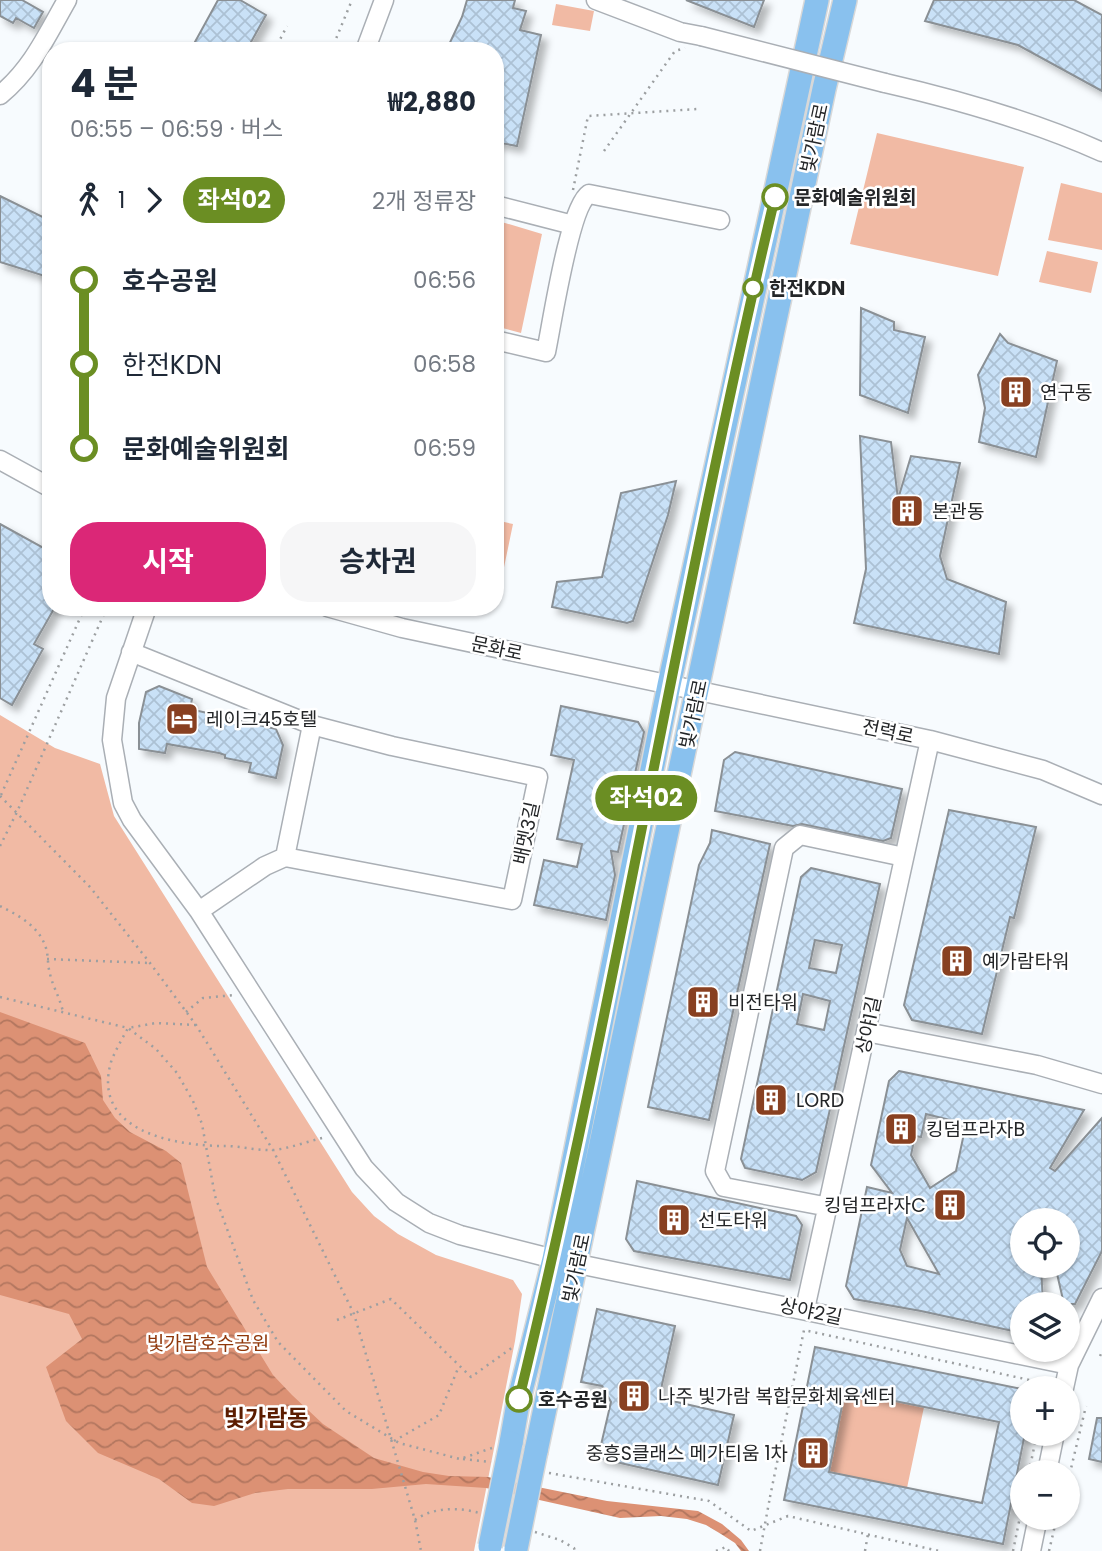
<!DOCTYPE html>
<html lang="ko">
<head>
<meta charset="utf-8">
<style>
	body { margin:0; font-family:Poppins,"Noto Sans KR",sans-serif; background:#f6f6f7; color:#1f2937; height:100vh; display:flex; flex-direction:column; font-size:26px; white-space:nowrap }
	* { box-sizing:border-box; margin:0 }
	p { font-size:23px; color:#747a83 }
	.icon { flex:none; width:38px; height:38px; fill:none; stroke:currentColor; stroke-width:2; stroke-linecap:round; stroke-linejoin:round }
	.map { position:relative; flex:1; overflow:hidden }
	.details { position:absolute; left:42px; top:42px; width:462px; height:574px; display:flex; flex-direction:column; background:#fff; border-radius:28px; box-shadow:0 2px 5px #0004 }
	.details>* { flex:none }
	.badge { padding:0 14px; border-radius:23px; font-size:24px; line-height:46px }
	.buttons { position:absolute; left:1010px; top:1208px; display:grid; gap:14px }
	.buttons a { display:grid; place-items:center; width:70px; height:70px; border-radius:50%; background:#fff; box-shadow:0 2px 5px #0004; font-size:35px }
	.map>.badge { position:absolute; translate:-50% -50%; box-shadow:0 0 0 4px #fff }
	.legs { display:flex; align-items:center; gap:10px; height:77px; padding:0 28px; font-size:23px }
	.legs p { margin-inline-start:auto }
	.summary { display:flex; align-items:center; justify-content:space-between; height:119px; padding:0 28px }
	h1 { font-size:38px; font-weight:700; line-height:52px }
	.cta { display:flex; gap:14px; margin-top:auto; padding:14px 28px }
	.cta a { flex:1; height:80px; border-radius:28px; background:#db2777; color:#fff; font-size:28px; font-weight:700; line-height:80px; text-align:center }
	.cta a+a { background:#f6f6f7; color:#1f2937 }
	ul { padding:0 28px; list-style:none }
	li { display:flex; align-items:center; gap:24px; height:84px; font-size:26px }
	li i { display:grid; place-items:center; width:10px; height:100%; margin:0 9px; background:currentColor }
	li i::after { content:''; width:18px; height:18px; margin:-9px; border:5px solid; border-radius:50%; background:#fff }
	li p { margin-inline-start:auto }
	li:first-child i { background:linear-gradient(#0000 50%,currentColor 0) }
	li:last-child i { background:linear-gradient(currentColor 50%,#0000 0) }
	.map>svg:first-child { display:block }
</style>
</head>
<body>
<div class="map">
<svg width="1102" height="1551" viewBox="0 0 1102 1551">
	<defs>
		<pattern id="water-waves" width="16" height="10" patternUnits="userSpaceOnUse" patternTransform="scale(1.75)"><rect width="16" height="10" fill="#dc9174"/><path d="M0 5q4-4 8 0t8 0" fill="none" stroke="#b2765f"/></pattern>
		<pattern id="building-cross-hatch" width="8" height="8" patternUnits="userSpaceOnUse" patternTransform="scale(1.75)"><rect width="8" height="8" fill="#c9e1f7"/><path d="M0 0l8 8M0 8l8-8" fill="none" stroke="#acc1d4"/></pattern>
		<filter id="shadow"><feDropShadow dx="6" dy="6" stdDeviation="3.5" flood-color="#0004"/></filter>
	</defs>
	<rect width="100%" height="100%" fill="#f7fbfe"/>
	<path fill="#f1baa4" d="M556 4 594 11 590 31 552 25Z
		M877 133 1024 167 998 276 850 244Z
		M1061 183 1102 193V250L1048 240Z
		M495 220 542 234 521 333 495 326Z
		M1047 251 1098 262 1091 293 1039 282Z
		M495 520 513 524 498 596 495 595Z
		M0 715 55 748 100 764 114 816 352 1192 374 1216 398 1234 436 1255 513 1280 522 1294 515 1341 474 1551H0Z
		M845 1391 924 1407 907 1488 829 1472Z"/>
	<path fill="url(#water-waves)" d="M0 1012 85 1043 101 1076 103 1100 115 1118 130 1132 166 1151 181 1163 207 1267 273 1375 292 1395 323 1424 374 1458 423 1472 449 1476 488 1477 607 1501 698 1511 722 1524 741 1540 749 1551H741L735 1543 721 1534 706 1525 687 1519 661 1516 620 1518 486 1488 426 1484 372 1489H288L255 1493 214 1506 192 1503 159 1479 98 1453 66 1421 46 1367 82 1339 69 1314 0 1295Z"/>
	<path fill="url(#building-cross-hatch)" stroke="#8a9095" stroke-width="2" fill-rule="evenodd" filter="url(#shadow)" d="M0 0H22L43 12 34 28 16 18 13 23 0 16Z
		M218 0H240L266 15 246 51H190Z
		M467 0H515L513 8 526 11 520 30 541 35 517 146 495 142V51H446L462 17Z
		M686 0H764L754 27Z
		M934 0H1074L1102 15V91L1018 45 925 21Z
		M0 196 51 221V278L0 262Z
		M861 308 894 322V330L925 337 908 413 860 395Z
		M1000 334 1008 343 1057 361 1036 457 979 442 985 408 978 375Z
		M860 436 891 442 898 499 911 456 960 463 940 556 947 579 1006 602 999 654 854 623 866 569Z
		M676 481 668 515 633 621 627 623 552 607 557 582 602 577 621 493Z
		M0 524 51 552V607H55L34 644 43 649 12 705 0 698Z
		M159 686 192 699 190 709 276 729 283 745 276 778 249 772 251 763 225 758V755L219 753 167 744 165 753 139 749V723L146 692Z
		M561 706 638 722 644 732 618 852 611 851 615 875 606 920 534 905 544 860 577 867 582 844 557 839 574 760 551 755Z
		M735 752 902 789 891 838 883 841 802 824 793 826 715 811 724 760Z
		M949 810 1036 827 1014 918 1010 917 982 1034 912 1020 904 1005Z
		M712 830 770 844 709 1120 648 1107 699 865 710 843Z
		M811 868 880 884 816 1172 802 1180 745 1168 741 1159 801 877ZM815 940 842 945 836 973 809 968ZM803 994 830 1001 824 1030 797 1024Z
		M899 1071 1084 1110 1050 1168 1055 1171 1102 1118V1251L1075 1304H1064L1055 1265H1068V1220H1022V1265H1041L1043 1304H1022V1333L921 1311 854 1299 846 1286 867 1187 892 1193 871 1165 889 1081ZM926 1114 966 1124 956 1171 930 1188 911 1155 915 1136 921 1137ZM907 1218 939 1274 907 1266 900 1250Z
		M637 1181 796 1216 802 1225 790 1280 634 1251 626 1239Z
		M597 1309 675 1326 659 1398 734 1415 718 1485 598 1458 611 1402 602 1386 581 1382Z
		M815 1347 1022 1389V1433H1025L1003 1544 784 1500ZM845 1391 999 1422 982 1503 829 1472Z
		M1097 1418H1102V1462L1089 1459Z"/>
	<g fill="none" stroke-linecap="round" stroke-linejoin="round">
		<defs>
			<path id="minor" d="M596 0 680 32 701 36
				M365 51 384 0
				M885 83C959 100 1033 121 1102 152
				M0 95C32 69 47 35 67 0
				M495 205 573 225
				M495 340 546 352C552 324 569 207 589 194L720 220
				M0 460 51 488
				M147 607 116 698 112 740 123 803 132 820 199 911 364 1168 396 1202 429 1223 460 1235 554 1259 1069 1365
				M327 607 402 628 930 740 1043 770 1102 795
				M131 652 312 725 392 746 538 777 512 900 285 857 265 866 199 911
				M285 857 312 725
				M866 1032 1037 1065 1102 1084
				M829 1207 724 1187 715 1171 784 848 800 835 904 857
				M805 1309 930 740
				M1064 1388 1069 1365 1102 1298
				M1047 1472 1055 1433
				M1031 1551 1038 1517"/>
			<path id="major" d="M511 1443 518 1403 554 1259 669 685 817 0
				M536 1451 824 89 845 0"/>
		</defs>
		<use href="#minor" stroke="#aaafb5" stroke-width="21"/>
		<use href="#major" stroke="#d8d8d8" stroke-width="26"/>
		<path stroke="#9c9fa1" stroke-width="2.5" stroke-dasharray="2 5" stroke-linecap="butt" d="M274 51 287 26
			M331 51 352 0
			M604 151 675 51 685 48
			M573 190 588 116 698 109
			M1 795 85 607
			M0 796 90 887 150 963 196 1025 273 1150 354 1314 415 1520 421 1551
			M0 846 17 812 107 607
			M0 906C20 916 42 928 47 952 48 959 48 967 50 974 53 987 60 998 63 1012
			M47 959 149 963
			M0 997 128 1028 156 1049 177 1073 193 1101 202 1124 215 1196 253 1300 278 1342 346 1411 399 1443 460 1459 492 1448
			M186 1012 203 998 234 995
			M196 1025 156 1023 128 1028C122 1039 115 1051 111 1062 91 1132 176 1146 225 1146 241 1146 258 1151 274 1150 291 1148 309 1141 326 1137
			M337 1320 391 1299 471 1377 513 1347
			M1100 1356 1102 1352
			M394 1441 439 1415 459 1366
			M463 1459 491 1462
			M1029 1472 1037 1433
			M549 1473 709 1501 751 1531 788 1516 939 1551
			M1068 1481 1086 1406
			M770 1497 804 1330 1034 1381 1038 1388
			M415 1520C433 1507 459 1507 479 1513
			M535 1532 560 1540 574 1548 575 1551
			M716 1551 726 1547 729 1551
			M865 1551 868 1534
			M1013 1551 1022 1507
			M1049 1551 1057 1517"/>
		<use href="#minor" stroke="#fff" stroke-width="18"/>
		<use href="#major" stroke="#89c1ee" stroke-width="23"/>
		<defs>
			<path id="minor-bridge" d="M701 36 885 83"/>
			<path id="major-bridge" d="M490 1546 511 1443
				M516 1549 536 1451"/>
		</defs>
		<use href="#minor-bridge" stroke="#aaafb5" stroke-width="21" stroke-linecap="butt"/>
		<use href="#major-bridge" stroke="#d8d8d8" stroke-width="26" stroke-linecap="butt"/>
		<path stroke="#9c9fa1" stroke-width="2.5" stroke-dasharray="2 5" stroke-linecap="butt" d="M760 1551 770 1497"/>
		<use href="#minor-bridge" stroke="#fff" stroke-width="18"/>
		<use href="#major-bridge" stroke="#89c1ee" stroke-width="23"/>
	</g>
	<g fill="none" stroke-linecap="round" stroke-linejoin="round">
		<defs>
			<path id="line-1" d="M519 1399C616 1001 680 596 775 197"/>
		</defs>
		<use href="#line-1" stroke="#fff" stroke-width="16"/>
		<use href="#line-1" stroke="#6b8e23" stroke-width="10"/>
	</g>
	<defs>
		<symbol id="building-square" viewBox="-11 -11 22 22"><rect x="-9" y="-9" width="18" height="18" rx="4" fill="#884021" stroke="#fff"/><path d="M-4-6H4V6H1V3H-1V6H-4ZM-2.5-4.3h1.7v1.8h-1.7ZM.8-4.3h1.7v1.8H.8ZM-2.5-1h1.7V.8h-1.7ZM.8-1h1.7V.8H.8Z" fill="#fff"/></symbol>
		<symbol id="hotel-square" viewBox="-11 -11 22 22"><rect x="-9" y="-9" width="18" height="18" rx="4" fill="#884021" stroke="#fff"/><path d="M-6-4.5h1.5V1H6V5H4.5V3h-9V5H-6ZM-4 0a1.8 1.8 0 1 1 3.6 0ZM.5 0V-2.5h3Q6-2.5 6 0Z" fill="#fff"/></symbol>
	</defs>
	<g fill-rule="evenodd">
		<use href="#building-square" x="997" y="373" width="38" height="38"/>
		<use href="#building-square" x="888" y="492" width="38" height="38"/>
		<use href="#hotel-square" x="163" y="700" width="38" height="38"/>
		<use href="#building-square" x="938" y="942" width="38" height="38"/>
		<use href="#building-square" x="684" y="983" width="38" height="38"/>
		<use href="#building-square" x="752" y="1081" width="38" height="38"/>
		<use href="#building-square" x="882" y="1110" width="38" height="38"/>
		<use href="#building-square" x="931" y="1186" width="38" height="38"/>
		<use href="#building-square" x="655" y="1201" width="38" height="38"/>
		<use href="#building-square" x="615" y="1377" width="38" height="38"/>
		<use href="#building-square" x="794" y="1434" width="38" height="38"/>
	</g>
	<g fill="#fff" stroke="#6b8e23" stroke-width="3.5">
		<circle cx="775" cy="197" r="12"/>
		<circle cx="753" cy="288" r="9"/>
		<circle cx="519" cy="1399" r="12"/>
	</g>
	<g text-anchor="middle" stroke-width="5" stroke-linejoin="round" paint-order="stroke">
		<g font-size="19" fill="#242628" stroke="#fff">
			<text transform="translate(814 138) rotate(-78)" y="7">빛가람로</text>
			<text transform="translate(497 648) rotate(12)" y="7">문화로</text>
			<text transform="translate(693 714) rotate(-78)" y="7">빛가람로</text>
			<text transform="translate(888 731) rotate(12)" y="7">전력로</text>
			<text transform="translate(526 833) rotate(-78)" y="7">배멧3길</text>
			<text transform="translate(868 1025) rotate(-78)" y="7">상야1길</text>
			<text transform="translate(576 1268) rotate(-78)" y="7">빛가람로</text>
			<text transform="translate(811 1311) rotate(12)" y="7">상야2길</text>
		</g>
		<g font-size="19" font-weight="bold" fill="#242628" stroke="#fff" text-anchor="start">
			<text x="794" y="204">문화예술위원회</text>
			<text x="769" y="295">한전KDN</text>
			<text x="538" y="1406">호수공원</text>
		</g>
		<g font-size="19" fill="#242628" stroke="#fff" text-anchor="start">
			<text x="1040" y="399">연구동</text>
			<text x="932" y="518">본관동</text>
			<text x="206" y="726">레이크45호텔</text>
			<text x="982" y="968">예가람타워</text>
			<text x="728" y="1009">비전타워</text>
			<text x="796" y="1107">LORD</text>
			<text x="926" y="1136">킹덤프라자B</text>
			<text x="926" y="1212" text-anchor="end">킹덤프라자C</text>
			<text x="698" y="1227">선도타워</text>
			<text x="658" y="1403">나주 빛가람 복합문화체육센터</text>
			<text x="788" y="1460" text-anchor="end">중흥S클래스 메가티움 1차</text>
		</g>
		<g font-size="19" fill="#8f370a" stroke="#fff">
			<text x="208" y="1350">빛가람호수공원</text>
		</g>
		<g font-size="23" font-weight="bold" fill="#5b1c00" stroke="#fff">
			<text x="266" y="1426">빛가람동</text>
		</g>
	</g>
</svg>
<div class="buttons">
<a><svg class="icon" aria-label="locate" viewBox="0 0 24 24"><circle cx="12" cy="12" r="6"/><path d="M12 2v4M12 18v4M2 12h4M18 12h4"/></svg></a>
<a><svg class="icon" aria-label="layers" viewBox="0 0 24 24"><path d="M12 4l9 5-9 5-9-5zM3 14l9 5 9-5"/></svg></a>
<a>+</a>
<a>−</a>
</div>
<b class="badge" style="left:646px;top:798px;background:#6b8e23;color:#fff">좌석02</b>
<section class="details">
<div class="summary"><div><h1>4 분</h1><p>06:55 – 06:59 · 버스</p></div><b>₩2,880</b></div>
<div class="legs"><svg class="icon" aria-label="walk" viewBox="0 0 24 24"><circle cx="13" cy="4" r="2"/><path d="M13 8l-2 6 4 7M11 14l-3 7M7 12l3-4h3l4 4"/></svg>1<svg class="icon" aria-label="forward" viewBox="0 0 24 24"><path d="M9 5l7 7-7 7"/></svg><b class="badge" style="background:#6b8e23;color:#fff">좌석02</b><p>2개 정류장</p></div>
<ul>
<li><i style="color:#6b8e23"></i><b>호수공원</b><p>06:56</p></li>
<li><i style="color:#6b8e23"></i><span>한전KDN</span><p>06:58</p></li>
<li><i style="color:#6b8e23"></i><b>문화예술위원회</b><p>06:59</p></li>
</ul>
<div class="cta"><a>시작</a><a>승차권</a></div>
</section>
</div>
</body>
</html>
